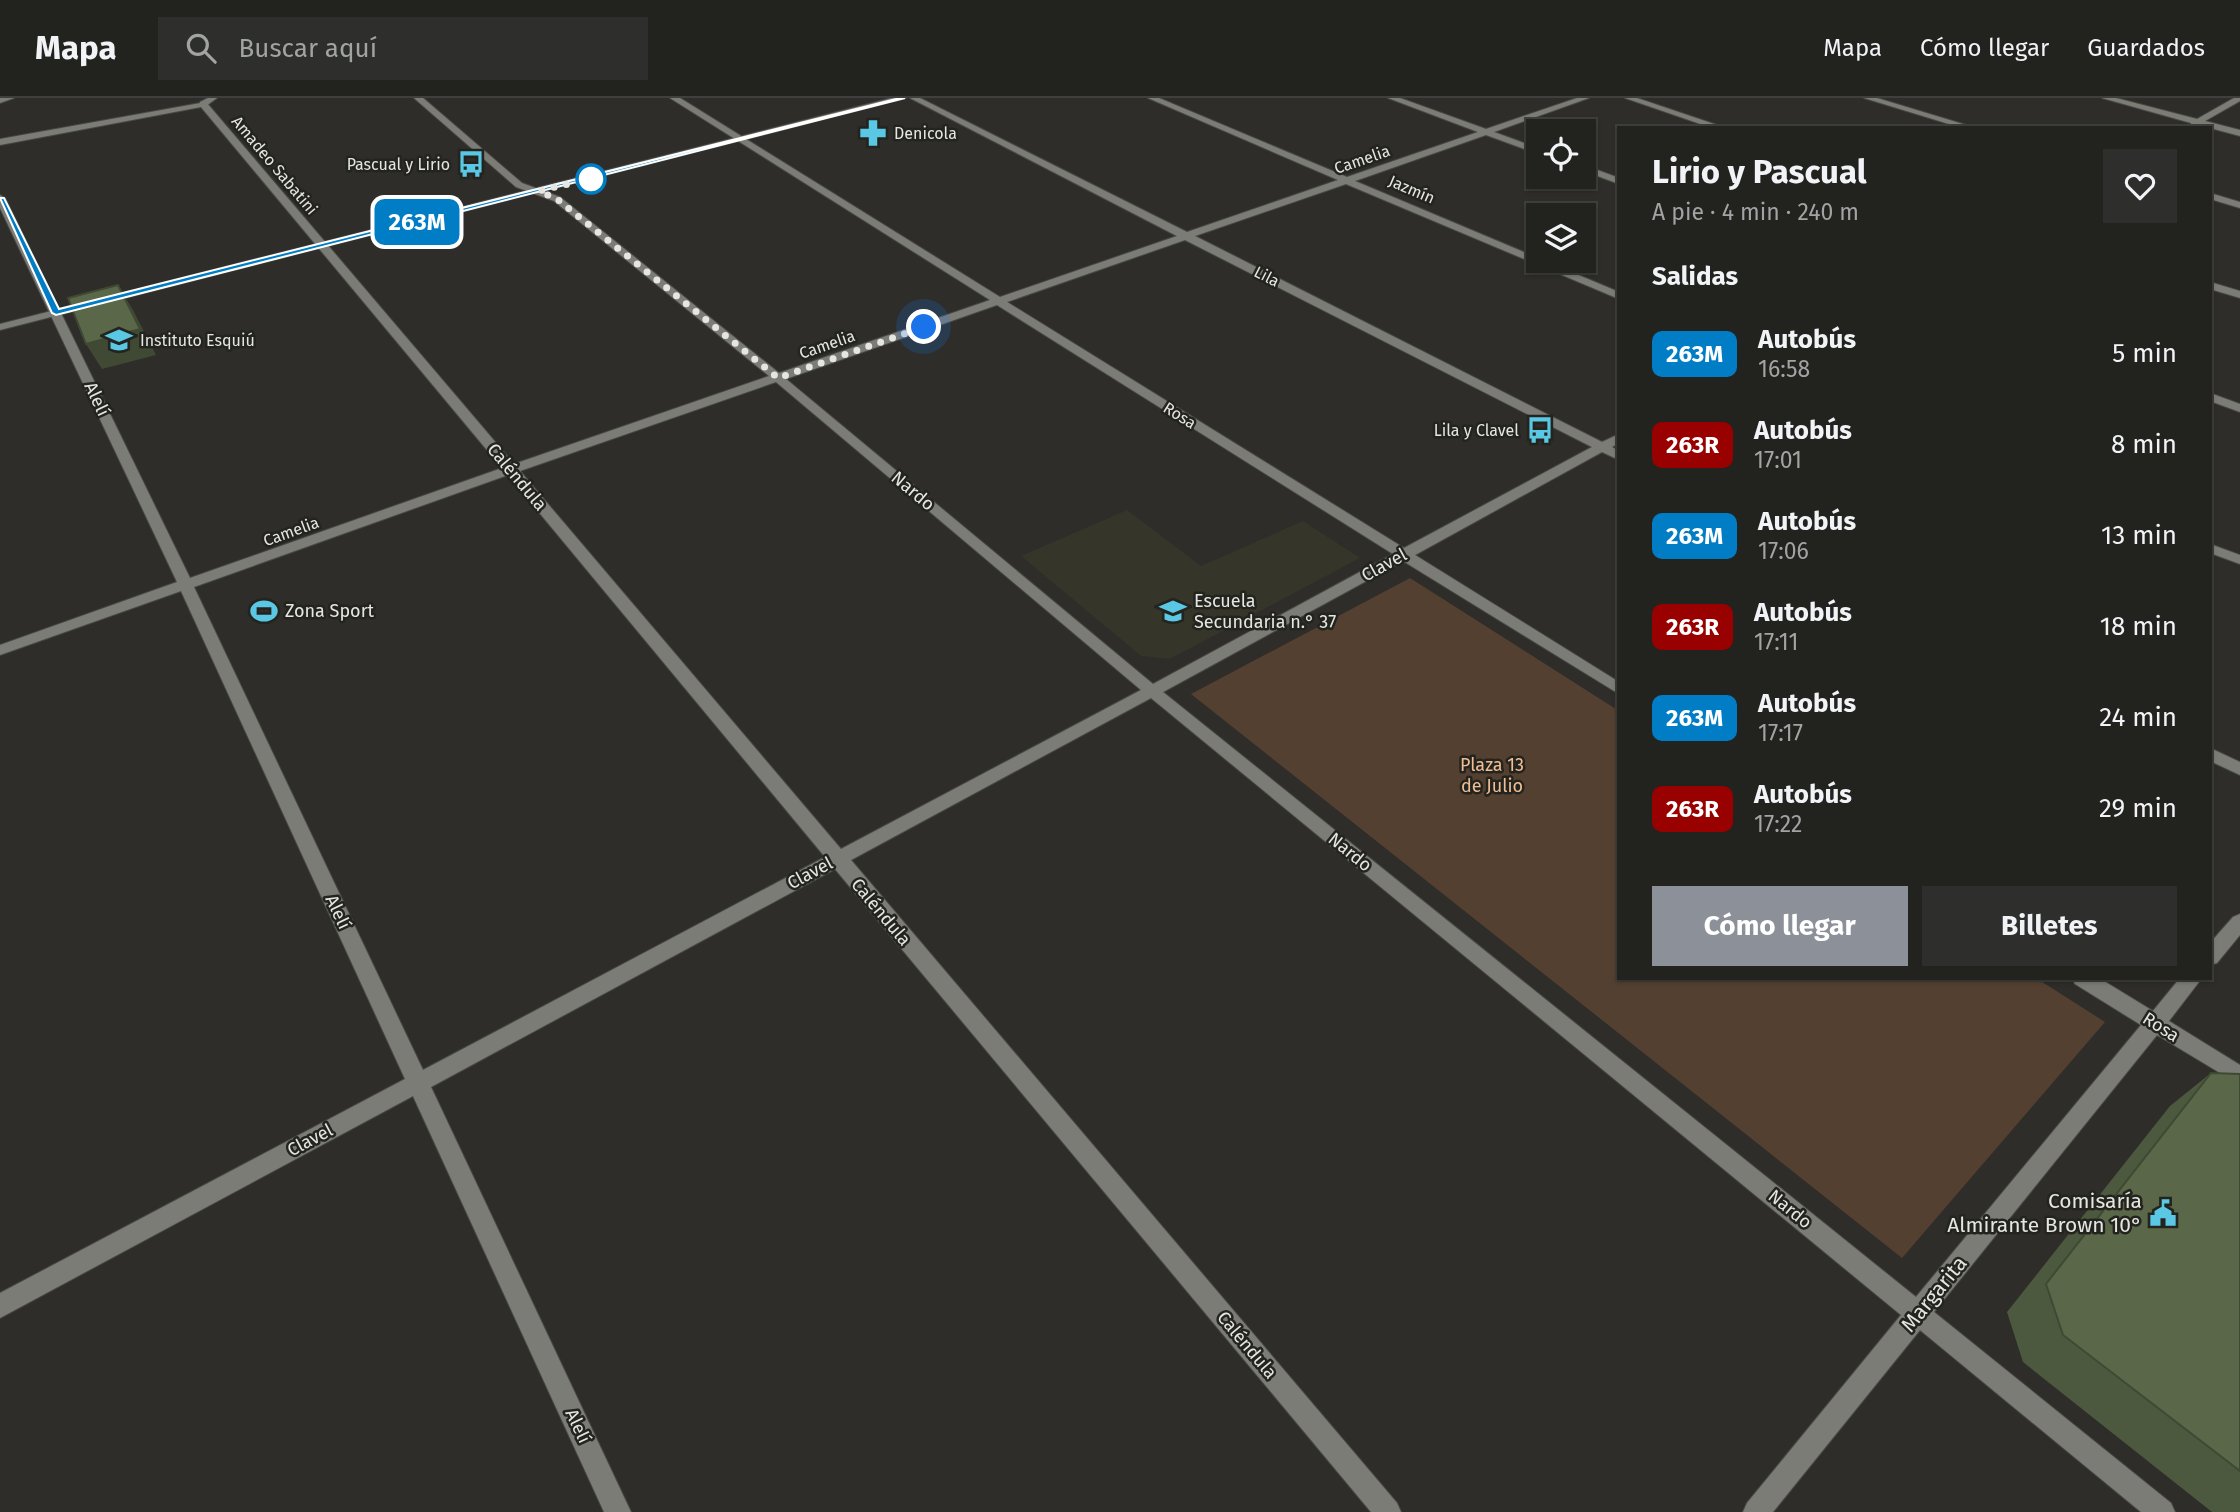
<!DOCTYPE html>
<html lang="es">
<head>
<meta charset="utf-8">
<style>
	body { margin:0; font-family:"Fira Sans",sans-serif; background:#2e2f2c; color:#f1f3f6; height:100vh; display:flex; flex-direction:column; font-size:26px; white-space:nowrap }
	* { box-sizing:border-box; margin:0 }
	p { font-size:23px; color:#a2a4a4 }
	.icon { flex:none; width:38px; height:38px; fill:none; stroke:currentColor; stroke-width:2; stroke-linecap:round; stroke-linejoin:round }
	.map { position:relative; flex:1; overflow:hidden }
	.drawer { position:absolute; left:1617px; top:28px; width:595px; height:854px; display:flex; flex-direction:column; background:#22221f; border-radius:0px; box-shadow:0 2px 5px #0004,0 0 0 2px #3f3f3d }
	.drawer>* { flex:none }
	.badge { padding:0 14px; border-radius:10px; font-size:24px; line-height:46px }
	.tools { position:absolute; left:1526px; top:21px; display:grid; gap:14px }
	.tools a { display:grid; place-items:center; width:70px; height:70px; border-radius:0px; background:#22221f; box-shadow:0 2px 5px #0004,0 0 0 2px #3f3f3d; font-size:35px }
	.you { position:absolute; width:35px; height:35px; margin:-18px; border:5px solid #fff; border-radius:50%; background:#1a73e8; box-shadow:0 0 0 10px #1a73e833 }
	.map>.badge { position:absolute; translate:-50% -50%; box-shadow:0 0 0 4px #fff }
	h2 { padding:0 35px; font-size:26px; line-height:63px }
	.round { display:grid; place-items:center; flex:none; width:74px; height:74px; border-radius:0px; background:#2e2f2c }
	.overview { display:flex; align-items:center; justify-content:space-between; height:119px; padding:0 35px }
	h1 { font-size:33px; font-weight:700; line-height:52px }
	.button { display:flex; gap:14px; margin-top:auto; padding:14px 35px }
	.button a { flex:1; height:80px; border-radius:0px; background:#8c9099; color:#fff; font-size:28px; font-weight:700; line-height:80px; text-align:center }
	.button a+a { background:#2e2f2c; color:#f1f3f6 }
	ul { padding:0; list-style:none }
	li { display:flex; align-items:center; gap:21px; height:91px; padding:0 35px }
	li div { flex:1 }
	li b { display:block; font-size:26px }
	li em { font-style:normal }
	li .badge { min-width:77px; font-weight:700; text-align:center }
	header { display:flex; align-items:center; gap:42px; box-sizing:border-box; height:98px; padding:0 35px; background:#22221f; border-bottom:2px solid #3f3f3d }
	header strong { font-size:33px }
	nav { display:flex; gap:38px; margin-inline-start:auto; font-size:24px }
	.search { width:490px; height:63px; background:#2e2f2c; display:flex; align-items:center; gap:18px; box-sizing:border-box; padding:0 24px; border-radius:0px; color:#a2a4a4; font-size:26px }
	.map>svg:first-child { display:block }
</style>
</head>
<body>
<header>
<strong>Mapa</strong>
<div class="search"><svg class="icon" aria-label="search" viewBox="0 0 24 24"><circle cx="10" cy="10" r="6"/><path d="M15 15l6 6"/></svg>Buscar aquí</div>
<nav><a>Mapa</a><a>Cómo llegar</a><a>Guardados</a></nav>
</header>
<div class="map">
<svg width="2240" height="1414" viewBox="0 0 2240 1414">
	<rect width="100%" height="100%" fill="#2e2d29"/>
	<path fill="#35352a" d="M1127 412 1201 468 1303 423 1360 460 1170 561 1141 558 1021 458Z"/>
	<path fill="#544030" d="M1410 480 1619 613V880H2036L2105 924 1902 1160 1191 596Z"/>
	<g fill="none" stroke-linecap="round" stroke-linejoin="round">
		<defs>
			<path id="service" d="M208 0H217L206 8H200V4Z"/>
			<path id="minor" d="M414 0H423L522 85 560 99 779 275 990 202 670 0H680L1000 199 1177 138 910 0H920L1187 134 1338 82 1148 0H1159L1347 79 1478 34 1388 0H1400L1486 31 1577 0H1589L1494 34 1538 50V56L1486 37 1355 83 1538 160V163H1545L1619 194V201L1346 86 1195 138 1602 344 1619 336V345L1612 349 1619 353V362L1602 354 1415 457 1619 584V596L1403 463 1163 594 1916 1199 2141 927 2075 886 2072 880H2099L2153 913 2180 880H2202L2169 923 2240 967V987L2157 937 1934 1214 2171 1405 2175 1414H2141L1920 1232 1773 1414H1743L1747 1405 1901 1217 1151 600 851 762 1397 1405 1401 1414H1371L835 771 431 989 631 1414H604L413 998 0 1220V1195L405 981 181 493 0 557V547L177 484 0 110V97L5 100 190 480 502 370 201 9 0 47V41L206 4 514 366 769 278 554 103 516 89ZM1185 142 1592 349 1404 450 1007 204ZM997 207 1393 456 1153 586 786 281ZM776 284 1141 592 841 751 520 373ZM508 377 825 759 423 972 194 489Z
				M1625 0H1637L1726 30H1712Z
				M1864 0H1877L1976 30H1962Z
				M2102 0H2116L2197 21 2234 0H2240V3L2205 23 2240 32V38L2199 27 2191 28V25Z
				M1584 67 1619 80V86L1584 73Z
				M2210 95 2240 104V110L2210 101Z
				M2210 184 2240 193V200L2210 191Z
				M2210 295 2240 306V314L2210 303Z
				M2210 446 2240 457V466L2210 455Z
				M2210 650 2240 664V677L2210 663Z
				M2240 816V837L2217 865 2210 867V845L2233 819Z"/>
			<path id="secondary" d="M0 0H14L0 5Z
				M892 0H906L0 232V226Z"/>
		</defs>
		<use href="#service" stroke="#484844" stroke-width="2"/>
		<use href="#minor" stroke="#484844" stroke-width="2"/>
		<use href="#secondary" stroke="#484844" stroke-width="2"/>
		<use href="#service" fill="#7c7c76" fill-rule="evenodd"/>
		<use href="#minor" fill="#7c7c76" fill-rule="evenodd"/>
		<use href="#secondary" fill="#7c7c76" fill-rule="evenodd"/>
	</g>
	<path fill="#4d593f" d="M2211 975 2240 976V1414H2212L2023 1264 2007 1214 2170 1008Z"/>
	<path fill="#3f4933" d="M118 187 133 212 156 257 102 271 86 246Z"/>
	<path fill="#5a6849" stroke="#3f4933" stroke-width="2" d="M118 187 140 231 86 246 68 200Z
		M2211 975 2240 976V1373L2063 1237 2046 1186Z"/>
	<path fill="#007dc5" stroke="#fff" stroke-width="2" d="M900 0H905L56 217 52 215 0 100H4L59 211Z"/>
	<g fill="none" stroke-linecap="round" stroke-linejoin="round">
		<path stroke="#e5e5e2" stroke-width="7" stroke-dasharray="0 12.6" d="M591 81 597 79 539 93 557 101 778 280 924 229"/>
	</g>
	<defs>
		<symbol id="pharmacy-bare" viewBox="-9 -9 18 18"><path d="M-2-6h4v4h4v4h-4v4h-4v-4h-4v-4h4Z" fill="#5ac8e5" stroke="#24241f" stroke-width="2.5" paint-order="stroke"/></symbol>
		<symbol id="bus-bare" viewBox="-9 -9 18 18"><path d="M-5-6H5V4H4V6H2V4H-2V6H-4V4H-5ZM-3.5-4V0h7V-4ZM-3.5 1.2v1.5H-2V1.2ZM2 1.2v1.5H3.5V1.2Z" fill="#5ac8e5" stroke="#24241f" stroke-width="2.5" paint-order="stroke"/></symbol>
		<symbol id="school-bare" viewBox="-9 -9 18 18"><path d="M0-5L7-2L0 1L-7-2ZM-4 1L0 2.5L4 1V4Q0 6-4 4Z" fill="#5ac8e5" stroke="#24241f" stroke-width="2.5" paint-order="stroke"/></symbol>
		<symbol id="stadium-bare" viewBox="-9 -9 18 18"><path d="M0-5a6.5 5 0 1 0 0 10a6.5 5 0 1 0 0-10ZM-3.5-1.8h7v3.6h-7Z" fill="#5ac8e5" stroke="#24241f" stroke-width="2.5" paint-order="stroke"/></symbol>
		<symbol id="civic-bare" viewBox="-9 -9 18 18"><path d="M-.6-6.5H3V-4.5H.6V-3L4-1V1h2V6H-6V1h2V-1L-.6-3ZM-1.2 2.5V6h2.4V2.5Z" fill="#5ac8e5" stroke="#24241f" stroke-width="2.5" paint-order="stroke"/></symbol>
	</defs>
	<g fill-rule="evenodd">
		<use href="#pharmacy-bare" x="854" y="16" width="38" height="38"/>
		<use href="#bus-bare" x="452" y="47" width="38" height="38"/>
		<use href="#school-bare" x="100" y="223" width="38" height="38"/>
		<use href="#bus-bare" x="1521" y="313" width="38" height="38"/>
		<use href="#stadium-bare" x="245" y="494" width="38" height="38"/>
		<use href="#school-bare" x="1154" y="494" width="38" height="38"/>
		<use href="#civic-bare" x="2144" y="1096" width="38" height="38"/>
	</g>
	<circle fill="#fff" stroke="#007dc5" stroke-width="3.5" cx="591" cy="81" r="14"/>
	<g text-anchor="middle" stroke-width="5" stroke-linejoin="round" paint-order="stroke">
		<g font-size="16" fill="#e5e5e2" stroke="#24241f" text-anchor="start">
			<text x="894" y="41">Denicola</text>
			<text x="450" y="72" text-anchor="end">Pascual y Lirio</text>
			<text x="140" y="248">Instituto Esquiú</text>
			<text x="1519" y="338" text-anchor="end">Lila y Clavel</text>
		</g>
		<g font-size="16" fill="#e5e5e2" stroke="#24241f">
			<text transform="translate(1362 61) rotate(-19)" y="6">Camelia</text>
			<text transform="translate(275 67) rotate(50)" y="6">Amadeo Sabatini</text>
			<text transform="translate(1412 91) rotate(23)" y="6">Jazmín</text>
			<text transform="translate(1267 178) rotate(27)" y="6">Lila</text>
			<text transform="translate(827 246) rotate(-19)" y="6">Camelia</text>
			<text transform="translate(1180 317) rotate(32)" y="6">Rosa</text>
			<text transform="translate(291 433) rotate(-20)" y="6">Camelia</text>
		</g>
		<g font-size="18" fill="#e5e5e2" stroke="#24241f">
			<text transform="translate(97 301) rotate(65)" y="6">Alelí</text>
			<text transform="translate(517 379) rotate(50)" y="6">Caléndula</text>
			<text transform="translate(913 393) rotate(40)" y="6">Nardo</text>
			<text transform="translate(1384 467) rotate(-29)" y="6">Clavel</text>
			<text transform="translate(1350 754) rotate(39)" y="6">Nardo</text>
			<text transform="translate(810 775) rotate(-28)" y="6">Clavel</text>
			<text transform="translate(338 814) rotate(65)" y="6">Alelí</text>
			<text transform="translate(881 814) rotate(50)" y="6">Caléndula</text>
			<text transform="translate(2161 929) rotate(32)" y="6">Rosa</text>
			<text transform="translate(310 1042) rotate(-28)" y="6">Clavel</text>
			<text transform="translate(1790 1111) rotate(39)" y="6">Nardo</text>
			<text transform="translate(1247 1247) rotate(50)" y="6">Caléndula</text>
			<text transform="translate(578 1328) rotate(65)" y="6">Alelí</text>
		</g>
		<g font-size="18" fill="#e5e5e2" stroke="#24241f" text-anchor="start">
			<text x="1194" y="509">Escuela<tspan x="1194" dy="21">Secundaria n.° 37</tspan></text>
			<text x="285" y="519">Zona Sport</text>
		</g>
		<g font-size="18" fill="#f1bd94" stroke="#24241f">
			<text x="1492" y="673">Plaza 13<tspan x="1492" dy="21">de Julio</tspan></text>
		</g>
		<g font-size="21" fill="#e5e5e2" stroke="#24241f" text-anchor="end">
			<text x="2142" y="1110">Comisaría<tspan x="2142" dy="24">Almirante Brown 10°</tspan></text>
		</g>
		<g font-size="21" fill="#e5e5e2" stroke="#24241f">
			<text transform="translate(1934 1196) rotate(-51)" y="7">Margarita</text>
		</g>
	</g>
</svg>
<div class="tools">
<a><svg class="icon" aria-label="locate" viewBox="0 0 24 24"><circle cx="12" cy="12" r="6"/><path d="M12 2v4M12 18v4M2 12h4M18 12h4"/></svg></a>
<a><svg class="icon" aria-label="layers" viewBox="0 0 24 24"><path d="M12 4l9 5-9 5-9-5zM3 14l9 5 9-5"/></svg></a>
</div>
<div class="you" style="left:924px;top:229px"></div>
<b class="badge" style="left:417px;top:124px;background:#007dc5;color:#fff">263M</b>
<section class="drawer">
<div class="overview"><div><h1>Lirio y Pascual</h1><p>A pie · 4 min · 240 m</p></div><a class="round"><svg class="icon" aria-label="heart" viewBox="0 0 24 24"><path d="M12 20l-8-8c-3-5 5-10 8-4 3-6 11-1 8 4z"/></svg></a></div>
<h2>Salidas</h2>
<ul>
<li><span class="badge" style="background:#007dc5;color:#fff">263M</span><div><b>Autobús</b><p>16:58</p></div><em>5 min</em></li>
<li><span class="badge" style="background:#990100;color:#fff">263R</span><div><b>Autobús</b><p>17:01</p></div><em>8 min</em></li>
<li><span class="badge" style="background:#007dc5;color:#fff">263M</span><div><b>Autobús</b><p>17:06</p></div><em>13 min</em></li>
<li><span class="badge" style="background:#990100;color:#fff">263R</span><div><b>Autobús</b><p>17:11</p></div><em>18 min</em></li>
<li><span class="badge" style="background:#007dc5;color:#fff">263M</span><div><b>Autobús</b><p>17:17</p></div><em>24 min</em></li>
<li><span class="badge" style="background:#990100;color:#fff">263R</span><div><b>Autobús</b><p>17:22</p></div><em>29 min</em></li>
</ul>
<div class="button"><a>Cómo llegar</a><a>Billetes</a></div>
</section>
</div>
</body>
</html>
